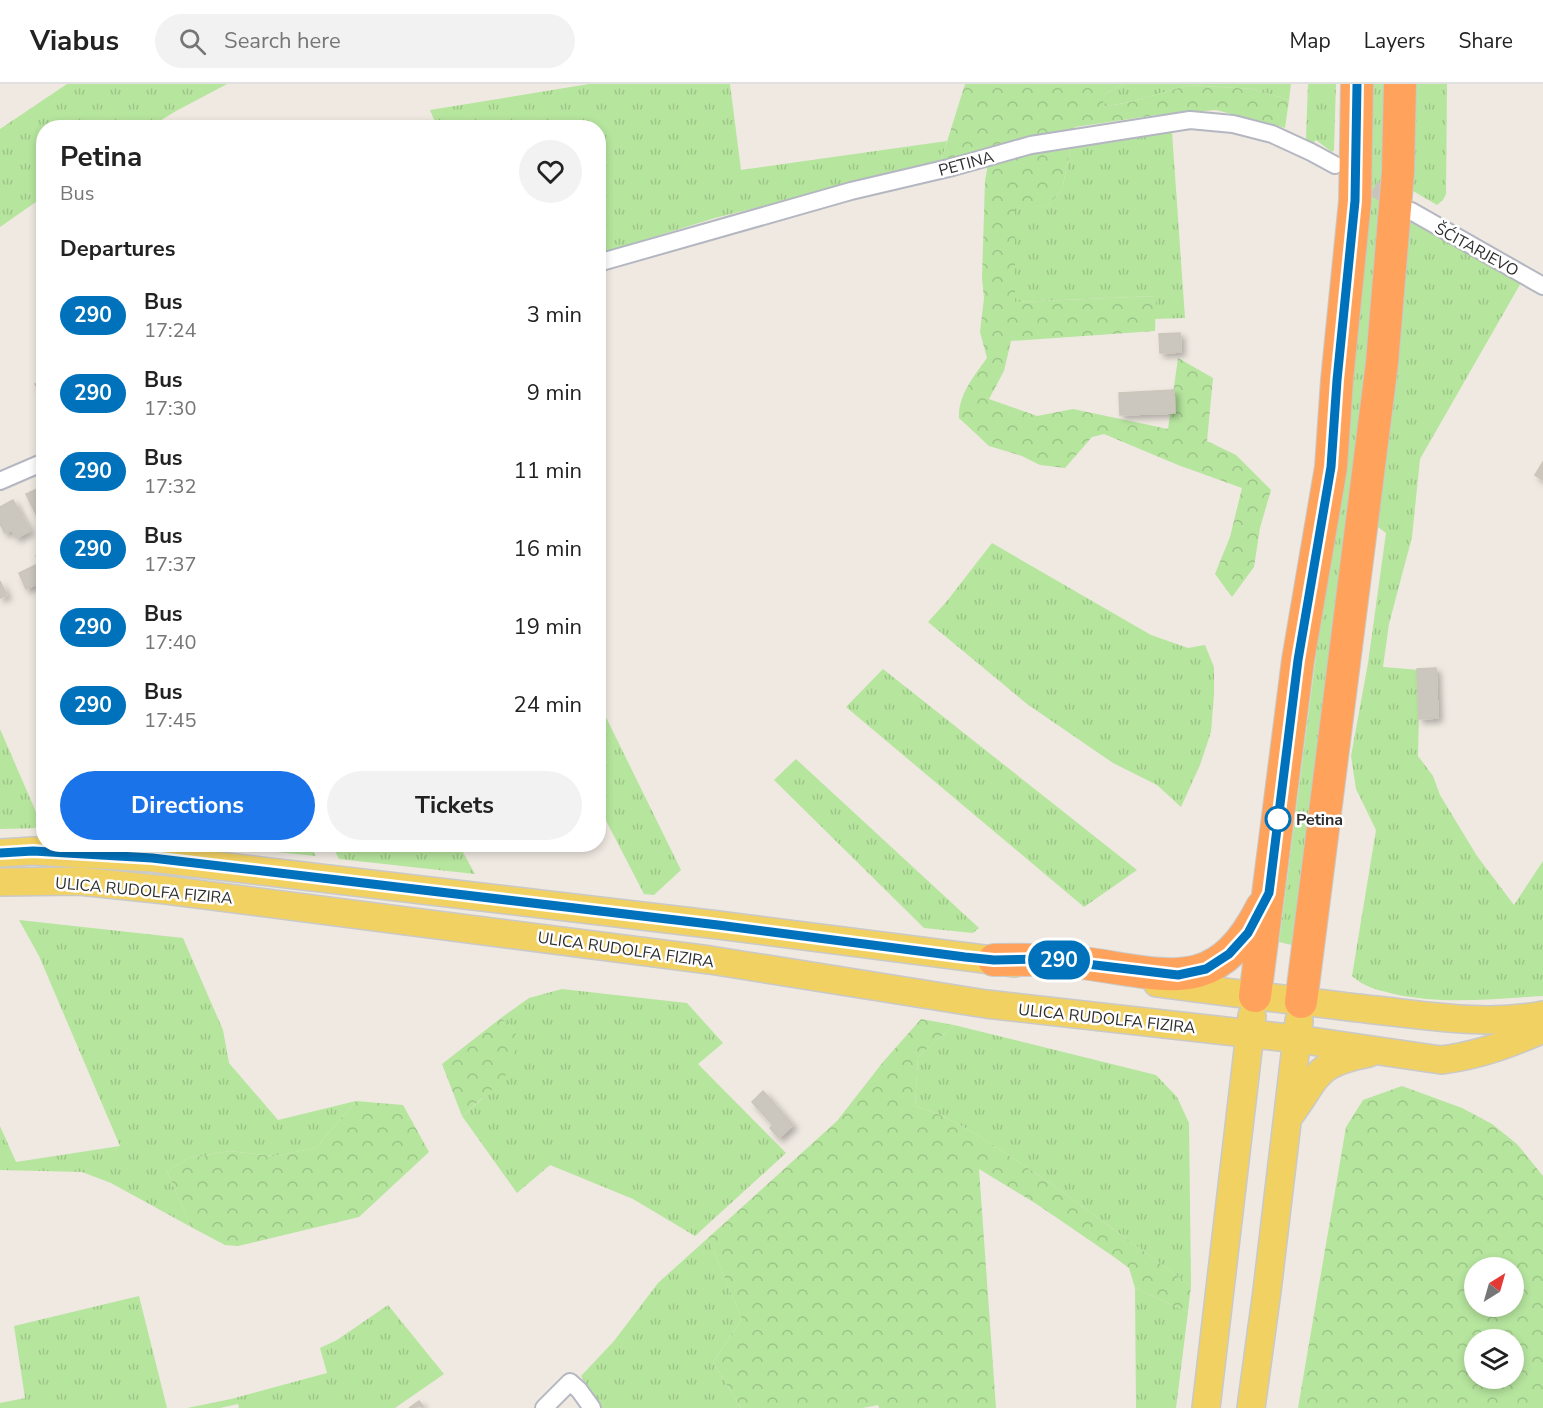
<!DOCTYPE html>
<html lang="en">
<head>
<meta charset="utf-8">
<style>
	body { margin:0; font-family:"Nunito Sans",sans-serif; background:#f2f2f2; color:#222; height:100vh; display:flex; flex-direction:column; font-size:22px; white-space:nowrap }
	* { box-sizing:border-box; margin:0 }
	p { font-size:20px; color:#767676 }
	.icon { flex:none; width:33px; height:33px; fill:none; stroke:currentColor; stroke-width:2; stroke-linecap:round; stroke-linejoin:round }
	.map { position:relative; flex:1; overflow:hidden }
	.details { position:absolute; left:36px; top:36px; width:570px; height:732px; display:flex; flex-direction:column; background:#fff; border-radius:24px; box-shadow:0 3px 9px #0003 }
	.details>* { flex:none }
	.badge { padding:0 12px; border-radius:20px; font-size:21px; line-height:39px }
	.needle { width:39px; rotate:37deg }
	.fabs { position:absolute; left:1464px; top:1173px; display:grid; gap:12px }
	.fabs a { display:grid; place-items:center; width:60px; height:60px; border-radius:50%; background:#fff; box-shadow:0 3px 9px #0003; font-size:30px }
	.map>.badge { position:absolute; translate:-50% -50%; box-shadow:0 0 0 3px #fff }
	h2 { padding:0 24px; font-size:22px; line-height:54px }
	.round { display:grid; place-items:center; flex:none; width:63px; height:63px; border-radius:32px; background:#f2f2f2 }
	.overview { display:flex; align-items:center; justify-content:space-between; height:102px; padding:0 24px }
	h1 { font-size:28px; font-weight:700; line-height:45px }
	.primary-button { display:flex; gap:12px; margin-top:auto; padding:12px 24px }
	.primary-button a { flex:1; height:69px; border-radius:36px; background:#1a73e8; color:#fff; font-size:24px; font-weight:700; line-height:69px; text-align:center }
	.primary-button a+a { background:#f2f2f2; color:#222 }
	ul { padding:0; list-style:none }
	li { display:flex; align-items:center; gap:18px; height:78px; padding:0 24px }
	li div { flex:1 }
	li b { display:block; font-size:22px }
	li em { font-style:normal }
	li .badge { min-width:66px; font-weight:700; text-align:center }
	header { display:flex; align-items:center; gap:36px; box-sizing:border-box; height:84px; padding:0 30px; background:#fff; border-bottom:2px solid #e0e0e0 }
	header strong { font-size:28px }
	nav { display:flex; gap:33px; margin-inline-start:auto; font-size:21px }
	.search { width:420px; height:54px; background:#f2f2f2; display:flex; align-items:center; gap:15px; box-sizing:border-box; padding:0 21px; border-radius:33px; color:#767676; font-size:22px }
	.map>svg:first-child { display:block }
</style>
</head>
<body>
<header>
<strong>Viabus</strong>
<div class="search"><svg class="icon" aria-label="search" viewBox="0 0 24 24"><circle cx="10" cy="10" r="6"/><path d="M15 15l6 6"/></svg>Search here</div>
<nav><a>Map</a><a>Layers</a><a>Share</a></nav>
</header>
<div class="map">
<svg width="1543" height="1324" viewBox="0 0 1543 1324">
	<defs>
		<pattern id="grass-tufts" width="24" height="20" patternUnits="userSpaceOnUse" patternTransform="scale(1.5)"><rect width="24" height="20" fill="#b6e59e"/><path d="M3 7l-1-3M5 7V3M7 7l1-3M15 17l-1-3M17 17v-4M19 17l1-3" fill="none" stroke="#9dc588"/></pattern>
		<pattern id="forest-crowns" width="20" height="18" patternUnits="userSpaceOnUse" patternTransform="scale(1.5)"><rect width="20" height="18" fill="#b6e59e"/><path d="M2 6a3 3 0 1 1 6 0M12 15a3 3 0 1 1 6 0" fill="none" stroke="#9dc588"/></pattern>
		<filter id="shadow"><feDropShadow dx="4" dy="4" stdDeviation="3" flood-color="#0004"/></filter>
	</defs>
	<rect width="100%" height="100%" fill="#efe9e1"/>
	<path fill="url(#grass-tufts)" d="M67 0H227L176 27 150 43 44 44 43 113 0 143V45Z
		M589 0H730L741 86 947 57 941 77 715 134 599 170 598 44 437 43 430 26Z
		M1123 0H1291L1289 16 1252 5 1189 1 1130 18 1101 23 1105 10Z
		M1308 0H1336L1334 66 1332 68 1316 56 1314 58 1332 74 1310 61 1306 54Z
		M1370 0H1389L1369 293 1296 877H1290L1292 861 1279 858 1329 471Z
		M1411 0H1447L1446 110 1443 116 1437 121 1408 104Z
		M1172 48 1185 234 1155 235V212L1015 218V123L1047 122 1062 106 1071 63Z
		M1406 134 1522 197 1420 375 1412 453 1389 540 1383 583 1420 586 1418 672 1433 692 1440 711 1477 772 1514 821 1543 777V912C1492 915 1444 921 1394 910 1378 906 1364 903 1352 892L1376 746 1356 705 1351 672 1368 579 1386 449 1378 443Z
		M992 459 1151 551 1188 564 1205 561 1214 583V610L1211 648 1200 681 1181 723 1157 701 1113 679 1027 620 928 538 947 517Z
		M883 585 1137 786 1084 823 846 623Z
		M598 617 681 786 654 811 644 810 599 723Z
		M0 645 43 744 0 745Z
		M796 675 979 844 973 849 924 844 774 696Z
		M226 761H310L316 772 227 763Z
		M332 761H459L475 790 339 775Z
		M19 836 183 854 223 946 229 979 278 1036 356 1017 316 1064 274 1072 230 1067 189 1074 167 1087 191 1143 111 1099 82 1088 0 1086V1042L16 1078 120 1062 39 872Z
		M562 905 687 919 723 959 698 980 786 1069 695 1152 633 1115 550 1081 517 1109 462 1032 482 1015 515 946 501 934 529 914Z
		M954 941 1156 991 1177 1013 1189 1039 1191 1202C1130 1158 1071 1112 1008 1071 979 1052 948 1031 915 1022L918 973Z
		M708 1154 742 1235 713 1278 741 1324H602L581 1292 614 1257 658 1199Z
		M1135 1204 1188 1228 1176 1324H1136Z
		M139 1212 167 1324H0V1319L25 1314 14 1242Z
		M388 1221 444 1290 395 1324H239L238 1320 220 1324H187L231 1315 327 1289 320 1264 337 1256Z"/>
	<path fill="url(#forest-crowns)" fill-rule="evenodd" d="M965 0H1123L1105 10 1102 23 1130 18 1189 1 1252 5 1289 16 1285 44 1216 26 1157 31 1075 43 1062 106 1047 122 1015 124V218L1156 212 1155 247 1011 257 1004 287 989 315 1037 332 1073 325 1168 345 1178 274 1213 294 1207 357 1236 371 1271 406 1260 444 1254 483 1232 513 1215 490 1230 453 1242 404 1178 381 1104 350 1092 353 1065 384 1040 381 1022 372 989 362 959 334C958 311 974 292 987 274L980 248 984 214 982 195 985 97 990 68 941 77Z
		M501 934 515 946 517 959 514 972 504 995 462 1032 442 980Z
		M921 935 954 941 918 973 915 1022C948 1031 979 1052 1008 1071 1071 1112 1130 1158 1191 1202L1188 1228 1135 1204 1129 1184 1114 1173 1038 1121 979 1085 996 1324H879L878 1321 863 1324H741L713 1278 742 1235 708 1154 837 1037 883 978Z
		M1402 1002 1462 1024 1492 1040 1517 1060 1543 1092V1324H1298L1346 1043 1363 1016ZM1474 1184H1514V1222H1474ZM1474 1256H1514V1294H1474Z
		M356 1017 403 1021 429 1068 359 1133 238 1162 225 1161 191 1143 167 1087 189 1074 230 1067 274 1072 316 1064Z"/>
	<path fill="#cbc7bf" stroke="#cbc5ba" stroke-width="1.5" filter="url(#shadow)" d="M1180 249 1181 268 1160 269 1159 250Z
		M44 295V313H43L35 300Z
		M1174 306 1175 329 1120 331 1119 309Z
		M1543 378V396L1535 391Z
		M44 402V426L36 430 26 410Z
		M13 416 30 447 16 454 12 446 5 449 0 440V423Z
		M44 469V477L39 479 36 472Z
		M44 477V497L26 505 19 489Z
		M0 497 7 511 0 514Z
		M1436 584 1438 634 1419 635 1417 585Z
		M763 1007 793 1041 779 1054 770 1044 773 1041 752 1018Z
		M419 1317 423 1322 409 1324Z"/>
	<g fill="none" stroke-linecap="round" stroke-linejoin="round">
		<path stroke="#c8c4bd" stroke-width="16" stroke-dasharray="16 8" stroke-linecap="butt" d="M1353 92 1400 120"/>
		<defs>
			<path id="street" d="M1411 127 1543 202
				M598 179 851 107 953 83 1031 61 1190 36 1233 40 1272 50 1311 68 1335 81
				M0 397 44 378
				M544 1324 570 1298 579 1306 592 1324"/>
			<path id="primary" d="M0 769 33 767 152 774 718 841 1015 879
				M0 798 79 797 166 806 710 876 986 920 1297 955 1441 976C1477 972 1510 960 1543 945
				M1157 899C1229 909 1302 917 1375 926 1431 932 1487 942 1543 931
				M1290 1031C1320 990 1314 980 1369 969
				M1206 1324 1252 932
				M1251 1324 1267 1207 1299 937"/>
			<path id="highway" d="M994 876C1027 875 1058 876 1090 880 1172 892 1218 910 1262 823
				M1255 912 1298 576 1331 383 1337 296 1355 117 1357 0
				M1301 918 1382 279 1398 88 1400 0"/>
		</defs>
		<use href="#street" stroke="#b4b7c1" stroke-width="20"/>
		<use href="#primary" stroke="#c9c9c9" stroke-width="30"/>
		<use href="#highway" stroke="#c9c9c9" stroke-width="34"/>
		<use href="#street" stroke="#fff" stroke-width="16"/>
		<use href="#primary" stroke="#f2d163" stroke-width="27"/>
		<use href="#highway" stroke="#ffa35c" stroke-width="32"/>
	</g>
	<g fill="none" stroke-linecap="round" stroke-linejoin="round">
		<defs>
			<path id="line" d="M0 769 33 767 152 774 718 841 965 873 994 876 1045 875 1178 891 1206 885 1229 870 1248 849 1269 809 1298 576 1331 383 1337 296 1355 117 1357 0"/>
		</defs>
		<use href="#line" stroke="#fff" stroke-width="14"/>
		<use href="#line" stroke="#0072bc" stroke-width="9"/>
	</g>
	<circle fill="#fff" stroke="#0072bc" stroke-width="3" cx="1278" cy="735" r="12"/>
	<g text-anchor="middle" stroke-width="5" stroke-linejoin="round" paint-order="stroke">
		<g font-size="16" fill="#2e2e2e" stroke="#fff">
			<text transform="translate(966 79) rotate(-15)" y="6">PETINA</text>
			<text transform="translate(1477 165) rotate(29)" y="6">ŠĆITARJEVO</text>
			<text transform="translate(144 806) rotate(5)" y="6">ULICA RUDOLFA FIZIRA</text>
			<text transform="translate(626 865) rotate(8)" y="6">ULICA RUDOLFA FIZIRA</text>
			<text transform="translate(1107 934) rotate(6)" y="6">ULICA RUDOLFA FIZIRA</text>
		</g>
		<g font-size="16" font-weight="bold" fill="#2e2e2e" stroke="#fff" text-anchor="start">
			<text x="1296" y="741">Petina</text>
		</g>
	</g>
</svg>
<div class="fabs">
<a><svg class="needle" viewBox="-14 -14 28 28"><path d="M0-13l5 13h-10z" fill="#e53935"/><path d="M0 13l5-13h-10z" fill="#767676"/></svg></a>
<a><svg class="icon" aria-label="layers" viewBox="0 0 24 24"><path d="M12 4l9 5-9 5-9-5zM3 14l9 5 9-5"/></svg></a>
</div>
<b class="badge" style="left:1059px;top:876px;background:#0072bc;color:#fff">290</b>
<section class="details">
<div class="overview"><div><h1>Petina</h1><p>Bus</p></div><a class="round"><svg class="icon" aria-label="heart" viewBox="0 0 24 24"><path d="M12 20l-8-8c-3-5 5-10 8-4 3-6 11-1 8 4z"/></svg></a></div>
<h2>Departures</h2>
<ul>
<li><span class="badge" style="background:#0072bc;color:#fff">290</span><div><b>Bus</b><p>17:24</p></div><em>3 min</em></li>
<li><span class="badge" style="background:#0072bc;color:#fff">290</span><div><b>Bus</b><p>17:30</p></div><em>9 min</em></li>
<li><span class="badge" style="background:#0072bc;color:#fff">290</span><div><b>Bus</b><p>17:32</p></div><em>11 min</em></li>
<li><span class="badge" style="background:#0072bc;color:#fff">290</span><div><b>Bus</b><p>17:37</p></div><em>16 min</em></li>
<li><span class="badge" style="background:#0072bc;color:#fff">290</span><div><b>Bus</b><p>17:40</p></div><em>19 min</em></li>
<li><span class="badge" style="background:#0072bc;color:#fff">290</span><div><b>Bus</b><p>17:45</p></div><em>24 min</em></li>
</ul>
<div class="primary-button"><a>Directions</a><a>Tickets</a></div>
</section>
</div>
</body>
</html>
